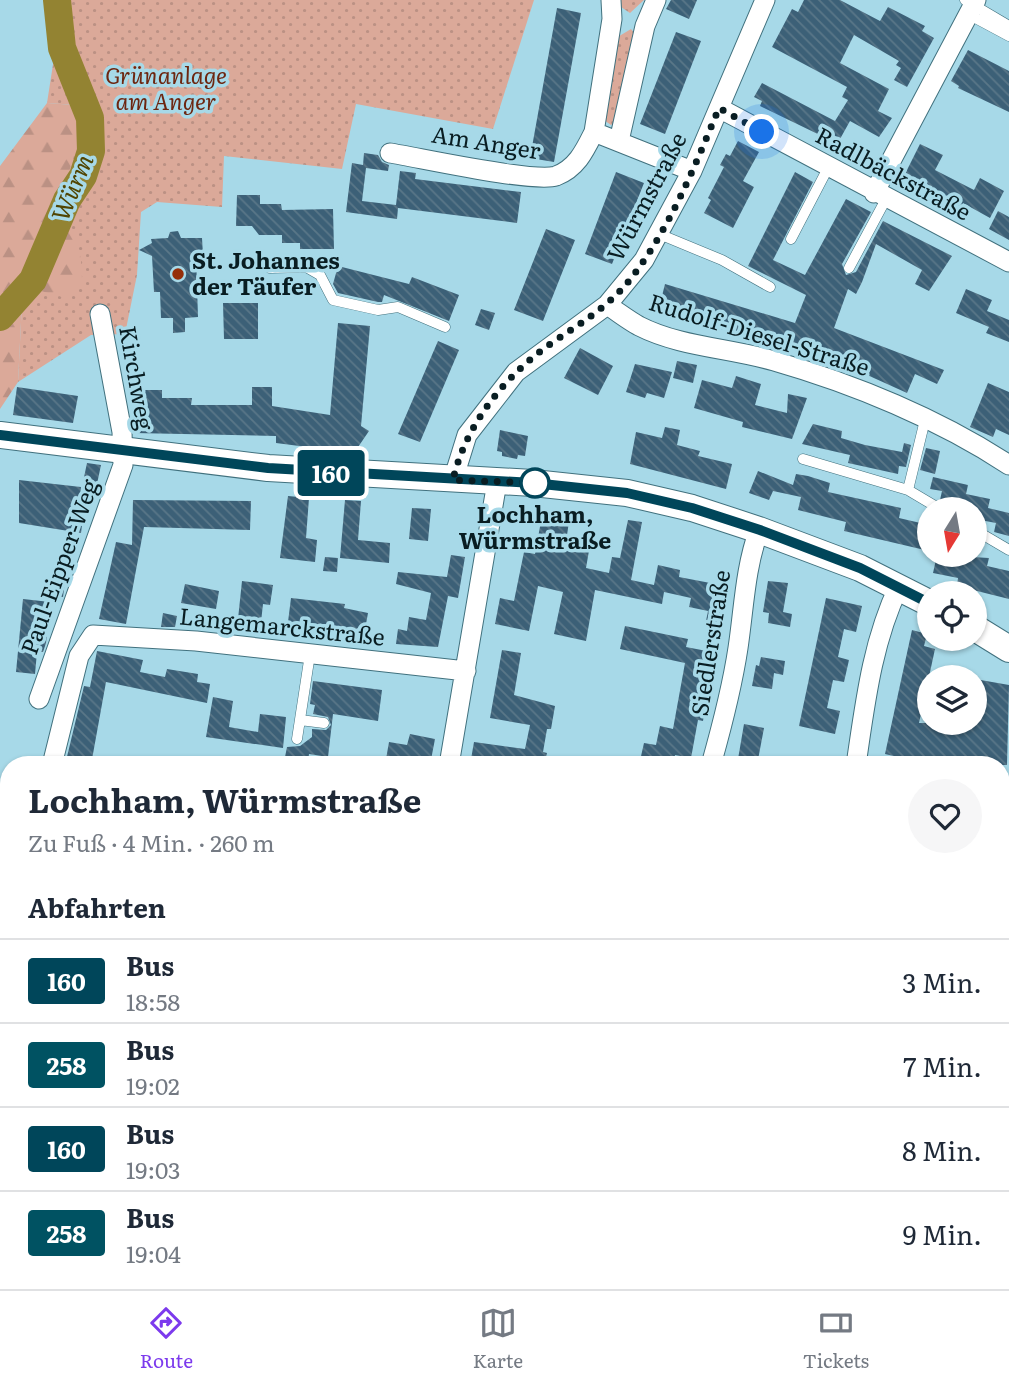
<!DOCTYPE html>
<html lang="de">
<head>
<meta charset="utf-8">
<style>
	body { margin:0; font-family:Literata,serif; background:#f6f6f7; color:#1f2937; height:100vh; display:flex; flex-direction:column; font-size:26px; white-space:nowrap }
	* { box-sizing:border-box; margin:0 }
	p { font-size:23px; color:#747a83 }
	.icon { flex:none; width:38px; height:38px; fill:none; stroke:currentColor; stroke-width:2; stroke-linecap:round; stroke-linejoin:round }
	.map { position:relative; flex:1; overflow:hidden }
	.drawer { position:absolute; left:0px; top:756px; width:1010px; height:534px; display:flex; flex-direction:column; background:#fff; border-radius:28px 28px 0 0; box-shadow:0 2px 5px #0004 }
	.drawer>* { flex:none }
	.badge { padding:0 14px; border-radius:5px; font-size:24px; line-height:46px }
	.needle { width:46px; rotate:191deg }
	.buttons { position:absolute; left:917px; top:497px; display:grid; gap:14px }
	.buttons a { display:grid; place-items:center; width:70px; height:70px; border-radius:50%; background:#fff; box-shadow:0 2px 5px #0004; font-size:35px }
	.you { position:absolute; width:35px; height:35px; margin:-18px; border:5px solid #fff; border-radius:50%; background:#1a73e8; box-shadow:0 0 0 10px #1a73e833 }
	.map>.badge { position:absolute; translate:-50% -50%; box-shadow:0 0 0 4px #fff }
	h2 { padding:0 28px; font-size:26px; line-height:63px }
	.round { display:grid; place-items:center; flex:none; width:74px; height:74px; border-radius:37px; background:#f6f6f7 }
	.overview { display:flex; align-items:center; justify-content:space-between; height:119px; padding:0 28px }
	h1 { font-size:33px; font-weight:700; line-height:52px }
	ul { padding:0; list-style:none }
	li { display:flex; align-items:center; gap:21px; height:84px; padding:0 28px; border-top:2px solid #e0e1e3 }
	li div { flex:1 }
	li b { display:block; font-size:26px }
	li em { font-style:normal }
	li .badge { min-width:77px; font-weight:700; text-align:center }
	.tab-bar { display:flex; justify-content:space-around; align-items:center; height:98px; border-top:2px solid #e0e1e3; background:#fff; font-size:19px; color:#747a83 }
	.tab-bar a { display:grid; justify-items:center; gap:4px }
	.tab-bar .active { color:#7c3aed }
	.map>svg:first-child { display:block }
</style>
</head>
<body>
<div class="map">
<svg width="1009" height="1289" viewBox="0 0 1009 1289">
	<defs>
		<pattern id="grass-dots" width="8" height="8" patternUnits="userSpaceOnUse" patternTransform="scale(1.75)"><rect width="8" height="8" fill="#dba999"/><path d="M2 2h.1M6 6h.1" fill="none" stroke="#bb9184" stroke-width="1.8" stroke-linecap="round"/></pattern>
		<pattern id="forest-firs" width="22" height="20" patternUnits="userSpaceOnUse" patternTransform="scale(1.75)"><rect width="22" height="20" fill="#dba999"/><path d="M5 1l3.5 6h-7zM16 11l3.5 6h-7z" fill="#bb9184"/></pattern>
		<pattern id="building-back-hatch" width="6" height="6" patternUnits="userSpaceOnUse" patternTransform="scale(1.75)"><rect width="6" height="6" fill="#3c6077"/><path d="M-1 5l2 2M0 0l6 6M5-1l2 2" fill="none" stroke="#5a7788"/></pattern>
	</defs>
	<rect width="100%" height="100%" fill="#a7d9e8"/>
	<path fill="url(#grass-dots)" d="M48 0H534L493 129 356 104 342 169 224 156 222 207 157 202 141 212 137 275 125 334 91 335 18 382 22 302 34 288 74 105 47 103 54 58Z
		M618 0H644L630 13 618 5Z
		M631 29 637 37 618 120 611 125 601 118 616 38Z
		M0 1086 9 1091V1281H478L509 1289H0Z"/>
	<path fill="url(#forest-firs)" d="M47 103 74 105 85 121 55 216C80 236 82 254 82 285L66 298 34 289 22 302 18 382 0 409V166Z
		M1001 1079 1009 1081V1228L1001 1229Z
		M0 1086 9 1091V1116L0 1114Z
		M0 1162 9 1166V1228L0 1225Z
		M0 1235 9 1238V1277L0 1271Z
		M12 1281H48L47 1289H12L15 1285Z
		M190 1281H251L245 1289H196Z"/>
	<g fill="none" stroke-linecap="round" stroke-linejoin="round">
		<path stroke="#938332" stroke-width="28" d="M0 317 33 280 67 200 83 176 91 151 90 118 62 48 57 0"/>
	</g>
	<path fill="url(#building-back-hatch)" d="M671 0H697L689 19 666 9Z
		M804 0H840L880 21 888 7 925 26 922 31 934 38 907 87 894 80 901 68 896 65 899 61 854 35 840 63 889 89 878 111 892 118 879 137 850 121 840 139 829 132 826 138 760 106 762 101 754 97 762 83 835 121 848 100 842 97 847 87 772 47 792 9 798 12Z
		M557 8 581 13 554 162 530 158Z
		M676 32 701 41 665 134 640 124Z
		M968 50 1009 71V112L958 88 959 86 951 81Z
		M738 141 759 152 743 181 754 187 733 228 704 213 711 200 708 198 724 167 720 165 726 154 730 156Z
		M920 144 943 155 935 170 974 190 980 178 1004 191 990 218 963 203 958 212 947 206 949 202 903 178Z
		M364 153 378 155 382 162 389 165 388 171 366 168 362 201 396 205 400 171 416 173 415 179 521 192 517 223 398 208 397 219 346 212 352 163 363 165Z
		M616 172 644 183 612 264 585 254Z
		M795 172 813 182 773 260 805 275 846 199 871 212 842 264 846 275 856 272 883 221 952 256 929 291 915 284 922 270 876 244 862 282 856 294 848 289 834 328 944 370 937 384 915 374 907 393 823 355 777 340 776 344 658 312 665 284 795 323 806 295 748 266Z
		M237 195H260V204H281L282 210 333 209 334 249H300V243H282V235H259L252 226H236Z
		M998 211 1009 217V240L989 229Z
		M546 229 575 240 543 321 514 310Z
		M178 231 181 238H202L203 255H196L198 317 185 318V332L173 333V318H161L160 292H154L152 256 139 250 152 243 151 239 168 238 170 232Z
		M338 266 409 284 412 277 459 295 449 321 384 295 382 302H378L338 293 333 284Z
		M966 289 992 300 987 311 1009 320V342L986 333 989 327 956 313Z
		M223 303H258V339H224Z
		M481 309 495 313 489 330 475 325Z
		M338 323 370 326 361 426 369 431 354 453 276 443V436L134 433 139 390H162V398H192L191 405H252V387H272V406L330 415Z
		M438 341 459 350 420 442 398 434Z
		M580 348 613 366 598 395 564 378Z
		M677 361 697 365 693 383 673 378Z
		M635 364 672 372 664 398 647 393 645 398 626 392Z
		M736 376 761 384 755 405 787 413 788 394 807 398 792 439 742 427 743 422 694 408 702 380 732 388Z
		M988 383 1009 392V435L996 429 993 437 970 427Z
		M17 387 78 396 73 423 13 415Z
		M813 424 842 431 841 438 865 445 902 452 904 443 911 445 906 467 899 466 898 474 848 463 850 455 802 444Z
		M665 427 680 430 677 445 700 451 698 456 732 464 726 489 630 464 636 432 662 438Z
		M500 430 528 436 525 456 518 455 517 459 502 456V452L497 451Z
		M926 448 940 451 935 474 920 470Z
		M87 463 101 465 97 484 83 482Z
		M758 471 793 485 796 474 808 476 830 483 828 492 901 508 899 518 929 525V551L844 531 846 522 798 510 801 497 773 491 769 500 749 493Z
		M933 477 968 485 966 494 990 499 988 508 1009 513V536L994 532 996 523 975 519V509L940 500 942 491 930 489Z
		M19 480 81 487 78 516 83 517 81 533 19 523Z
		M288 496 309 498 306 538 317 540 315 562 280 558Z
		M133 500 251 501 250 530 144 527 126 624 99 619 116 542 132 545Z
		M345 500 361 501 358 540 390 543 389 563 340 558Z
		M412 508 431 509 428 541 409 539Z
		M543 510 570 515 567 535 591 539 586 568 609 573 612 557 620 558 628 520 642 522 631 580 654 585 658 565 680 570 679 577 726 586 721 629 705 626 708 611 689 607 691 598 664 592 662 604 595 590 586 641 554 634 563 592 538 586 529 631 495 624 500 598 514 601 524 552 535 554Z
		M451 555 465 557 458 598 448 596 438 647 396 644 398 629 407 631 409 617 426 620 431 593 396 584 398 572 447 577Z
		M937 555 989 558 987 566 1009 571V599L957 586 958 578 933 573Z
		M325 557 338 558 337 572 323 571Z
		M43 580 65 581 63 597 43 596Z
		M242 581 273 585 270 605 263 604 261 622 238 619Z
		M768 581 788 583 783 612 792 614 790 627 768 623 769 613 763 612Z
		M185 584 219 591 216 609 181 603Z
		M291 598 345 604 344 608 368 613 364 635 327 628V634L287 630Z
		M826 598 862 606 856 632 844 629 838 657 849 660 844 682 833 680 827 708 840 711 835 734 799 726Z
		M23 599 50 602 46 643 43 652H37L35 674 16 672Z
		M163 613 177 616 175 627H161Z
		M625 626 688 639 686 647 717 653 714 669 707 668 700 707 705 708 703 721 698 720 691 758 675 755 674 765H639L644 743 656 745 660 726 673 729 685 663 620 649Z
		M912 630 927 634 924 646 935 649 919 723H975V679L1009 685 1007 765H896L898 757 885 754Z
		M502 650 521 653 514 695 555 706 551 729H547L543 752 547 753 544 765H470L474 742 525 749 530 725 490 718Z
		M97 651 143 660 140 672 165 677 167 669 198 674 197 682 210 684 207 703 106 682 91 765H65L84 686 90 687Z
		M761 657 785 661 783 675 774 673 772 689 752 686 756 665 759 666Z
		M313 681 382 690 378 721 333 714 328 757 309 754 308 761 285 757 287 747 300 746 312 737V729L326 730 331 725 328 717 313 714 315 705 310 704Z
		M213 697 233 701 229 727 258 732 260 714 286 717 283 748 206 737Z
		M744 724 764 728 757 765H744V760L738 759Z
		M410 734 435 739 430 765H385L389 742 407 745Z"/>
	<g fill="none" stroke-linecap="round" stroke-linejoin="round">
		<defs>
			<path id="lane" d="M965 0 1009 26
				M968 14 1009 36
				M659 234 722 260 770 287
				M791 239 828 168
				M270 268 306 267 320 275 333 300 378 310 398 307 445 327
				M849 268 886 199
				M925 420 908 490 940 509
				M803 459 908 490
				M975 530 1009 550
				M300 720 324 723
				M297 739 310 654"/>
			<path id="street" d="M719 108 1009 262
				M594 132 612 19 611 0
				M619 141 645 26 656 0
				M390 153C421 158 533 183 556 176 577 168 585 150 594 132L692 171
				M874 193 976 0
				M607 305C618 312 628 320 639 326 680 347 730 348 774 361 854 384 939 419 1009 465
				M453 480 467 435 516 372 607 305 644 260 692 171 765 0
				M39 699 123 465 122 432 100 314
				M52 765 79 656 93 635 196 641 466 671
				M449 765 497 482
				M711 765C722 726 732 688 738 648 744 608 745 568 759 530
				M856 765C865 704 872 642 899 586
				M5 826H9
				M1001 1002 1009 1003"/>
			<path id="secondary" d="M0 435 268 468 533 483 627 493 692 508 759 530 860 568 929 603
				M975 628 1009 649"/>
			<path id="highway" d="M0 986 9 992
				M0 1034 9 1039
				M0 1064 9 1070
				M1001 1267 1009 1266
				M602 1281 637 1289"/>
		</defs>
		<use href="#lane" stroke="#41717e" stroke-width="11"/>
		<use href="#street" stroke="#41717e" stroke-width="21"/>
		<use href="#secondary" stroke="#41717e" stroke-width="28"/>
		<use href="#highway" stroke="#7684af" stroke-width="35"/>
		<use href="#lane" stroke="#fff" stroke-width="10"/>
		<use href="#street" stroke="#fff" stroke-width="19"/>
		<use href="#secondary" stroke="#fff" stroke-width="26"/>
		<use href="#highway" stroke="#b1bbfb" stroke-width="33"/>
	</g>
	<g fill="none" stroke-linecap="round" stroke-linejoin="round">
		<defs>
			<path id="line" d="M0 435 268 468 533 483 627 493 692 508 760 530 860 568 929 603"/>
		</defs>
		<use href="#line" stroke="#fff" stroke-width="16"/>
		<use href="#line" stroke="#00465a" stroke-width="10"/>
		<path stroke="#091d22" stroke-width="7" stroke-dasharray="0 12.6" d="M535 483 453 480C465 426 504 377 549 345 577 325 606 309 628 282 669 231 694 168 719 108L762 132"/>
	</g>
	<circle fill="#952f0a" stroke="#a7d9e8" stroke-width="2.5" cx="178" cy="274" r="7"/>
	<circle fill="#fff" stroke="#00465a" stroke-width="3.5" cx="535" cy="483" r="14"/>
	<g text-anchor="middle" stroke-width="7" stroke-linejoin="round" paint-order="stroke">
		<g font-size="23" font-style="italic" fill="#6d2610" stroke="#a7d9e8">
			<text x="166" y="84">Grünanlage<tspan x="166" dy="26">am Anger</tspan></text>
		</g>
		<g font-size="23" fill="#091d22" stroke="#a7d9e8">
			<text transform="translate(486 143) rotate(9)" y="8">Am Anger</text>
			<text transform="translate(893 174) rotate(28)" y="8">Radlbäckstraße</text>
			<text transform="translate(647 197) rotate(-62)" y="8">Würmstraße</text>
			<text transform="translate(759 335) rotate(17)" y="8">Rudolf-Diesel-Straße</text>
			<text transform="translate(136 378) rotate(80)" y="8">Kirchweg</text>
			<text transform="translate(60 567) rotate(-70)" y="8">Paul-Eipper-Weg</text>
			<text transform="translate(282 627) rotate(6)" y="8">Langemarckstraße</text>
			<text transform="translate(711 643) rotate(-81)" y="8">Siedlerstraße</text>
		</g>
		<g font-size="23" font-weight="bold" fill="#091d22" stroke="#a7d9e8" text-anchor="start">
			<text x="192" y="269">St. Johannes<tspan x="192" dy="26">der Täufer</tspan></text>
		</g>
		<g font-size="23" font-weight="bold" fill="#091d22" stroke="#a7d9e8">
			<text x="535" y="523">Lochham,<tspan x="535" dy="26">Würmstraße</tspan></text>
		</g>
		<g font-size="24" font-style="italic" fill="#514503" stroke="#a7d9e8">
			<text transform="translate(73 188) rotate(-67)" y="8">Würm</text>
		</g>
	</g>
</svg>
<div class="buttons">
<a><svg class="needle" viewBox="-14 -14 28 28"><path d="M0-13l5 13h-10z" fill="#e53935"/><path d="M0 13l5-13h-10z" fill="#747a83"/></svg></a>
<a><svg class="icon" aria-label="locate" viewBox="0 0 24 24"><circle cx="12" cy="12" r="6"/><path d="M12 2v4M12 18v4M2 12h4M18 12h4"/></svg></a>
<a><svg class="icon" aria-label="layers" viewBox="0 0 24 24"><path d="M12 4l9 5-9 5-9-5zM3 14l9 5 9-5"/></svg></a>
</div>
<div class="you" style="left:762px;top:132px"></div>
<b class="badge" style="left:331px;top:473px;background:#00465a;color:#fff">160</b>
<section class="drawer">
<div class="overview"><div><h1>Lochham, Würmstraße</h1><p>Zu Fuß · 4 Min. · 260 m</p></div><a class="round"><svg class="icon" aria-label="heart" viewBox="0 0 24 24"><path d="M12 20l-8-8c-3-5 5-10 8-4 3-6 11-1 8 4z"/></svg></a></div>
<h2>Abfahrten</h2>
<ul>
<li><span class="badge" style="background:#00465a;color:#fff">160</span><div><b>Bus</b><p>18:58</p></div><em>3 Min.</em></li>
<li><span class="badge" style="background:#005262;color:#fff">258</span><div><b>Bus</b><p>19:02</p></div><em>7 Min.</em></li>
<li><span class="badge" style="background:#00465a;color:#fff">160</span><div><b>Bus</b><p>19:03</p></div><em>8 Min.</em></li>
<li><span class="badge" style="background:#005262;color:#fff">258</span><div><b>Bus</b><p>19:04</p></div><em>9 Min.</em></li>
</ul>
</section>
</div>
<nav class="tab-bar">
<a class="active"><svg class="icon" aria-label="directions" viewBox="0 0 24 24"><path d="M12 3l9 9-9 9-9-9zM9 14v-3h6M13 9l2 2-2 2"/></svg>Route</a>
<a><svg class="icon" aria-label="map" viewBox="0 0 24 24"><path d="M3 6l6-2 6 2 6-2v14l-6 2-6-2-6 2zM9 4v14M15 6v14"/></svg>Karte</a>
<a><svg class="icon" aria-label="tickets" viewBox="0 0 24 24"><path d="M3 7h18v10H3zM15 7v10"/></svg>Tickets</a>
</nav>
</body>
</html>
